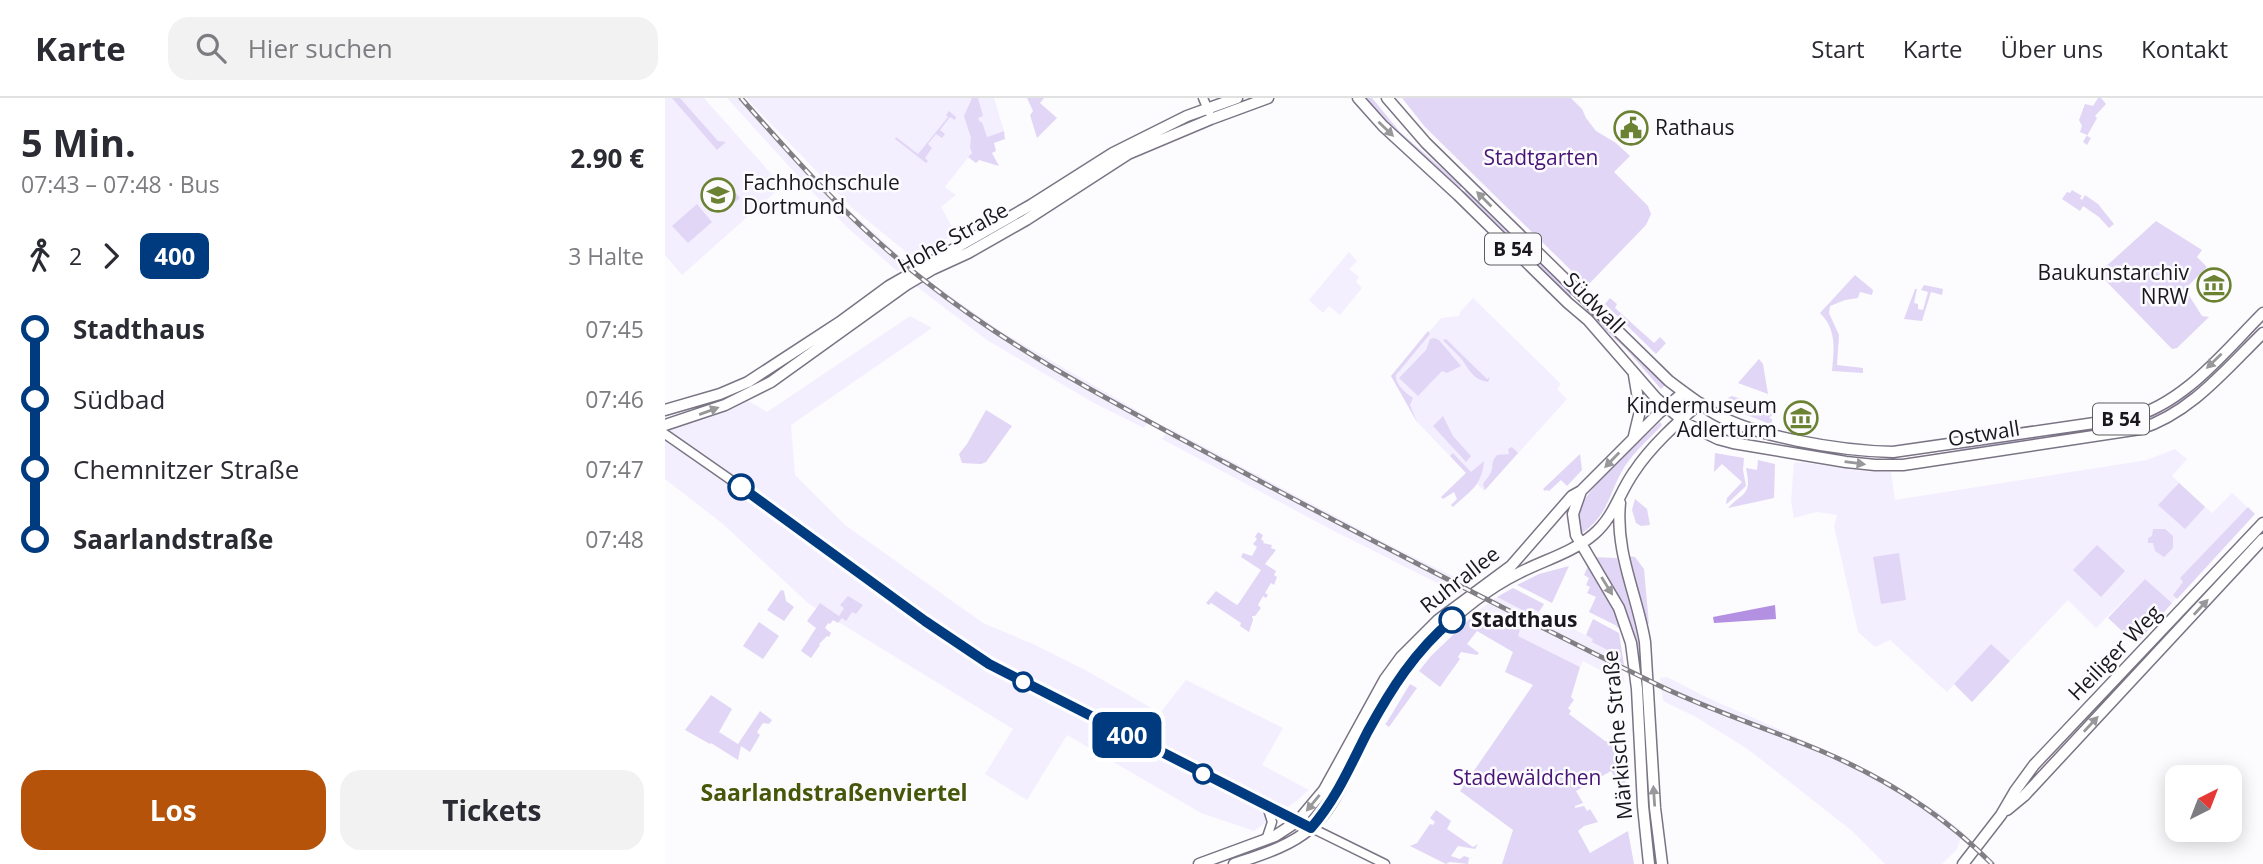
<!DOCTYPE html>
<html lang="de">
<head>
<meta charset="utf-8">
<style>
	body { margin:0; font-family:"Open Sans",sans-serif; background:#f2f2f3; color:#2b2b33; height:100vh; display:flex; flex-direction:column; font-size:26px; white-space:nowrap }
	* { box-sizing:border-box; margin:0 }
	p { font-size:23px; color:#7c7c81 }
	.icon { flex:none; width:38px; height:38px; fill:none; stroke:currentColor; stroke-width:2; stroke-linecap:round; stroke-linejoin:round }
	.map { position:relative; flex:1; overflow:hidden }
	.side { display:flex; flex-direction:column; background:#fff; width:665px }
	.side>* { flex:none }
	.badge { padding:0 14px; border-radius:10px; font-size:24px; line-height:46px }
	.needle { width:46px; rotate:42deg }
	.controls { position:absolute; left:1500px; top:667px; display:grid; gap:14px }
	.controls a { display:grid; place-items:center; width:77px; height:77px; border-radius:14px; background:#fff; box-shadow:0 4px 18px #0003; font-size:35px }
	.map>.badge { position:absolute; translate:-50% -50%; box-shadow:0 0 0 4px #fff }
	.legs { display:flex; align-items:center; gap:10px; height:77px; padding:0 21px; font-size:23px }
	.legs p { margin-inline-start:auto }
	.summary { display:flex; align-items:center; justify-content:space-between; height:119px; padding:0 21px }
	h1 { font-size:38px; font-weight:700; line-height:52px }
	.primary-button { display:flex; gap:14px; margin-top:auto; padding:14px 21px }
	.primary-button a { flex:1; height:80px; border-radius:21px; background:#b45309; color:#fff; font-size:28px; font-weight:700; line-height:80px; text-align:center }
	.primary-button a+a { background:#f2f2f3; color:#2b2b33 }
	ul { padding:0 21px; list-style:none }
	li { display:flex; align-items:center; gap:24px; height:70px; font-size:26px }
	li i { display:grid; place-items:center; width:10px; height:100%; margin:0 9px; background:currentColor }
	li i::after { content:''; width:18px; height:18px; margin:-9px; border:5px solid; border-radius:50%; background:#fff }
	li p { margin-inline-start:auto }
	li:first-child i { background:linear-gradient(#0000 50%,currentColor 0) }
	li:last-child i { background:linear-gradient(currentColor 50%,#0000 0) }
	header { display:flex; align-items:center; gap:42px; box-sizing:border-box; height:98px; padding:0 35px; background:#fff; border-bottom:2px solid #e1e1e2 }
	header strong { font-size:33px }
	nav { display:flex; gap:38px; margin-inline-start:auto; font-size:24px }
	.search { width:490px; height:63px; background:#f2f2f3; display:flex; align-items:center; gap:18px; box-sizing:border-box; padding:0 24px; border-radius:21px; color:#7c7c81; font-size:26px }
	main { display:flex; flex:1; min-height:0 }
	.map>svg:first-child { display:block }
</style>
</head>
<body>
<header>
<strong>Karte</strong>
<div class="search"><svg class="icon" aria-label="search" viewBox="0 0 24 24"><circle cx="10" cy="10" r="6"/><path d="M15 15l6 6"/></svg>Hier suchen</div>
<nav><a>Start</a><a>Karte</a><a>Über uns</a><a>Kontakt</a></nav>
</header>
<main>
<section class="side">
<div class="summary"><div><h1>5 Min.</h1><p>07:43 – 07:48 · Bus</p></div><b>2.90 €</b></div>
<div class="legs"><svg class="icon" aria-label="walk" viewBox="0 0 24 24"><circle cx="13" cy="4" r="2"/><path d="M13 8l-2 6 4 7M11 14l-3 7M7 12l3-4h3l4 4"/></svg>2<svg class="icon" aria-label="forward" viewBox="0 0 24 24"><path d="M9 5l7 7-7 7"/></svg><b class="badge" style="background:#003b80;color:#fff">400</b><p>3 Halte</p></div>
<ul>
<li><i style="color:#003b80"></i><b>Stadthaus</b><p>07:45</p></li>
<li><i style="color:#003b80"></i><span>Südbad</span><p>07:46</p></li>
<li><i style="color:#003b80"></i><span>Chemnitzer Straße</span><p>07:47</p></li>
<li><i style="color:#003b80"></i><b>Saarlandstraße</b><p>07:48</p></li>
</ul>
<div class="primary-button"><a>Los</a><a>Tickets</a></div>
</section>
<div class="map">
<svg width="1598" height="766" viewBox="0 0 1598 766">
	<rect width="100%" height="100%" fill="#fcfbfe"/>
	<path fill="#f4effe" d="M0 0H39L117 88 17 177 0 157Z
		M62 0H79L159 89 243 166 232 173 184 131 151 98Z
		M81 0H329L339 33 322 39 312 48 280 89 291 97 276 109 291 136 250 158 241 154 186 109Z
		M684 154 692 163 684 171 694 179 691 184 697 190 675 217 664 208 658 215 644 202Z
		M262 182 337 234 485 320 479 330 429 305 322 242 251 188Z
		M808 200 896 286 892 291 902 301 819 393 752 324 726 278 776 220 794 218 796 213Z
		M245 218 267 230 126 327 130 377 180 427 318 525 370 547 422 573 495 615 521 582 618 630 597 667 644 692 630 704 589 733 536 715 402 637 362 702 320 676 348 631 144 506 58 426 0 381V333L82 302 102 314Z
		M504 330 728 449 806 487 794 496 669 433 497 341Z
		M1510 351 1522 361 1507 378 1547 415 1567 395 1590 416 1507 505 1480 481 1431 530 1403 502 1345 563 1326 546 1282 594 1225 542 1210 549 1193 534 1169 428 1172 417 1152 414 1129 420 1126 403 1129 365 1134 364 1195 373 1226 374 1230 402 1482 362Z
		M832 499 863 515 866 510 896 525 898 523 901 524 900 527 929 541 928 544 954 558 960 585 918 563 915 569 852 538 855 532 814 512Z
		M1002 579 1041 599 1181 661 1218 680 1273 714 1298 734 1292 751 1277 766H1220L1187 733 1084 652 1031 619 998 603 995 580Z"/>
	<path fill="#e2d6f6" d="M7 0H15L53 43 61 44 52 52Z
		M307 0H313L318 18 313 20 315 24H317L322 39 339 33 340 41 329 45 331 53 327 55 334 68 314 62 311 65 303 59 307 55 305 49 306 40 299 18Z
		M362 0H379L375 5 392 20 372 40 365 17 368 13Z
		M700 0H707L735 34 797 88 795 90 732 35Z
		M737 0H906L917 11 921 20 931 33 951 45 965 58 949 74 983 108 986 116 981 127 922 188 760 29Z
		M1433 0H1436L1441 6 1430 18 1432 20 1422 38 1426 40 1422 47 1418 44 1422 37 1415 34 1417 28 1414 22 1420 6 1428 8Z
		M284 13 291 19 290 22 285 19 275 32 280 36 277 40 271 36 263 46 267 50 260 60 263 63 261 65 230 41 231 39 253 56 283 19 281 17Z
		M59 82 75 100 58 114 43 97Z
		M801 92 908 196 905 199 799 94Z
		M1407 92 1417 98 1415 100 1417 102 1420 97 1433 106 1449 126 1444 130 1434 119 1418 108 1415 113 1397 101 1402 94 1405 95Z
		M32 106 47 124 23 145 7 128Z
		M1491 123 1537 152 1532 159 1542 169 1520 191 1537 218 1544 219 1512 250 1507 251 1436 178 1437 172Z
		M1190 177 1208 192 1207 197 1195 194 1193 200 1180 202 1165 208 1164 215 1174 237 1172 267 1198 270V275L1167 273C1169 251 1172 232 1155 215Z
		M1259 187 1278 191 1277 197 1266 194 1257 223 1239 221 1250 191H1252L1249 205 1253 206V211L1258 212 1263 194 1256 192Z
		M945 200 952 206 950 210 989 245 995 239 1001 245 991 256 940 206Z
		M923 211 998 285 1000 287 996 291 961 251 922 215Z
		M763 233 765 236 731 277C730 287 741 295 748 300L745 307 752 324 726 278Z
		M769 240 774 242 796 268 782 275 777 273 753 298 734 280 761 252 765 241Z
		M781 241 822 281 825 279 823 284C810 282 805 274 798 263 793 256 784 249 778 242Z
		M1094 261 1098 266 1103 296 1073 285Z
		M1526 294 1528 296C1511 311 1493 319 1472 326L1295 354 1294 351 1471 324 1497 314Z
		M1067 298 1106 312 1107 317 1104 320 1107 321V327L1062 309 1063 300Z
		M321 312 347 328 321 364 316 366 297 365 294 356 302 346Z
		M778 318 788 338 806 358 801 364 768 328Z
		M995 324 997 327C985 340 970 353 960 368 943 395 945 416 916 436 913 428 912 418 916 409 925 386 975 344 995 324Z
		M847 349 853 355 820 392 818 386C820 382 824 379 826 374 829 367 825 365 832 357L844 356 843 351Z
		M788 355 806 374 819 363C817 388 805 393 788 409L786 407 792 401 789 394 778 401 776 399 801 375 785 358Z
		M1050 355 1079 360 1078 372 1081 388 1063 405 1061 406 1062 400 1077 384 1057 366 1049 374Z
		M915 356 917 372 902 388 896 382 884 393 882 392 880 393 878 391Z
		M1093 362 1110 366 1109 400 1063 410C1079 393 1087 398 1081 370L1092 372Z
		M1514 385 1540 409 1520 431 1493 407Z
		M970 401 982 411 985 427 976 428 971 425 967 412Z
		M1583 409 1590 416 1512 501 1508 497 1518 484 1515 480Z
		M1488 431H1500L1508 438V450L1499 459 1490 453 1488 445H1483V440L1487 438Z
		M593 434 598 437 596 442 599 443 598 445 607 447 606 450 611 452 600 466 611 473 609 477 612 479 609 487 606 485 600 495 603 497 601 500 598 498 593 507 596 510 590 518H587L588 522 584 534 575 528 576 525 546 505 544 507 541 505 551 493 572 507 574 505 596 472 576 459 578 455 587 458 592 449 588 446 592 441 590 439Z
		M1432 447 1460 473 1436 499 1408 472Z
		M1234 455 1241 502 1216 506 1208 459Z
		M963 458 970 459 979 471 984 526 981 524Z
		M927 459 952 460 969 518 979 576 974 574C966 522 957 502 927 459Z
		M904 468 887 505 852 487 874 476Z
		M923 468 949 508 957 533 950 527 924 514 931 499 922 495 925 489 921 487 924 480 919 477Z
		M1480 481 1507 505 1471 546 1443 520Z
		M848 490 879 506 874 514 866 510 863 515 832 499Z
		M116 492 119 493 121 503 129 509 119 523 102 512Z
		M183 498 198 507 191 516 187 514 181 523 177 520 173 525 168 522 165 526 163 525 160 530 166 535 164 539 162 538 154 546 155 547 146 560 136 553 151 530 142 523 155 505 174 518 179 510 175 507Z
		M814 512 855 532 853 538 915 569 906 599 909 602 903 610 906 613 904 616 940 643 952 647 956 666 959 667 961 693 955 694 958 691 946 673 911 693 918 705 910 708V710L919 708 922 713 925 711 933 724 919 728 913 733 925 755 963 733 969 766H837L848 732 795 693 868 587 840 574 848 554 812 533 802 546 814 555 812 557 796 554 793 559 795 561 775 589 754 573 766 558Z
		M928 521 954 535 959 567 955 565 954 558 927 544 928 541 921 537Z
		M94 524 114 538 98 561 78 548Z
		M1326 546 1345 563 1307 604 1289 586Z
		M745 586 752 590 724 629 720 626 722 624Z
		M46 597 67 611 54 634 73 646 95 613 107 622 104 626 98 625 92 634 95 637 85 654 76 648 73 662 46 645 45 646 20 632Z
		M771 712 786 723 782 731 808 749 813 746 810 751 793 748 786 758 795 761 799 758 808 761 804 760 803 766 785 764 781 766 745 748 752 745 765 726 768 727 770 724 765 720Z"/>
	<path fill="#b390e2" d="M1110 507 1111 521 1049 525 1048 519Z"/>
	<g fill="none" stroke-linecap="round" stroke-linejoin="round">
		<defs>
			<path id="minor" d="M538 0 544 14
				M0 336 76 389 260 523 324 566 602 708 720 766
				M601 742 607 724 602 708"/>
			<path id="major" d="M693 0 718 28 793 97 903 205 923 222 991 300 1022 326 1053 341 1068 345 1181 364 1210 367H1238L1475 331C1526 315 1561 271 1598 235
				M722 0 761 45 1004 283C1017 293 1031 303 1044 312 1085 339 1178 353 1228 354L1464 320C1520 305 1558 255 1598 215
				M0 312 55 296 83 284 175 224 224 188 366 107 448 55 522 18 572 0
				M0 327 60 307 106 284 241 187 268 171 303 155 361 122 463 56 546 21 603 0
				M969 338 975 313 969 277
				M916 393 908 416 911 437 954 510 966 545 972 591 978 708 984 766
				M955 405C950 455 972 496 980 544L990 710 997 766
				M1342 712 1359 698 1598 441
				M534 766 610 738 633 723 659 692 720 581 736 559 773 522 846 468 907 398 916 393 994 315 1019 294
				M569 766C595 757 624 749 646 730 667 712 678 683 691 659 710 619 730 578 761 546 788 519 819 492 854 475 879 462 907 455 929 436 949 419 954 395 969 374 986 348 1012 325 1035 305
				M1298 766 1336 717 1350 693 1369 667 1598 425"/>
		</defs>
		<use href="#minor" stroke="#7a7484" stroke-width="11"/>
		<use href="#major" stroke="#7a7484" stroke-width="13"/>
		<use href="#minor" stroke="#fff" stroke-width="8"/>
		<use href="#major" stroke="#fff" stroke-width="10"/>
		<defs>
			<path id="rail" d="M76 0C133 65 191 130 260 183 352 256 456 308 559 364 703 441 848 516 995 588 1047 613 1101 630 1154 652 1218 679 1278 716 1327 766"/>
		</defs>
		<use href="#rail" stroke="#817f84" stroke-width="5"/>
		<use href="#rail" stroke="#fcfbfe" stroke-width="2.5" stroke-dasharray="8" stroke-linecap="butt"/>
	</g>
	<defs><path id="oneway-solid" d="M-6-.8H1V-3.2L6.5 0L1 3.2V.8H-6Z" transform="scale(1.75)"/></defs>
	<g fill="#98979a">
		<use href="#oneway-solid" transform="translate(721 31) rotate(44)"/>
		<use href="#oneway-solid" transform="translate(819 101) rotate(-135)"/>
		<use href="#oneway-solid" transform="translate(1549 263) rotate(136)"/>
		<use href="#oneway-solid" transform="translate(44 313) rotate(-20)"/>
		<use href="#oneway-solid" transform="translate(947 362) rotate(134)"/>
		<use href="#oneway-solid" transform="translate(1190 365) rotate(7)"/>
		<use href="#oneway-solid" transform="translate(942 488) rotate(58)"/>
		<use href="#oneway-solid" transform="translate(1536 509) rotate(-47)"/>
		<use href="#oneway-solid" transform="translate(1426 626) rotate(-47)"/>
		<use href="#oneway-solid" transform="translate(989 698) rotate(-94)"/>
		<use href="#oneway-solid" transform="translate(648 705) rotate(129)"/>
	</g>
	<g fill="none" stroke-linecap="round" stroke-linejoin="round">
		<defs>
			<path id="line-1" d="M76 389 260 523 324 566 646 730C672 700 685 668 703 633 726 591 750 553 787 522"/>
		</defs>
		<use href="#line-1" stroke="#fff" stroke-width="16"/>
		<use href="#line-1" stroke="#003b80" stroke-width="10"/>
	</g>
	<defs>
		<symbol id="civic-ring" viewBox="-11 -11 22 22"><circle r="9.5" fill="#fcfbfe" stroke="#6c8233" stroke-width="1.5"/><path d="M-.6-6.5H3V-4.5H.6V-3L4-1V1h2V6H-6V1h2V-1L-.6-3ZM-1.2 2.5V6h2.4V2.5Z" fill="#6c8233"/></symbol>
		<symbol id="university-ring" viewBox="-11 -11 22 22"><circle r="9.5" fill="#fcfbfe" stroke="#6c8233" stroke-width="1.5"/><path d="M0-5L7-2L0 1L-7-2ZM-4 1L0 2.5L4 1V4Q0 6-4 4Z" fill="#6c8233"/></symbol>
		<symbol id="museum-ring" viewBox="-11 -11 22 22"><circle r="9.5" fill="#fcfbfe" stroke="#6c8233" stroke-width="1.5"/><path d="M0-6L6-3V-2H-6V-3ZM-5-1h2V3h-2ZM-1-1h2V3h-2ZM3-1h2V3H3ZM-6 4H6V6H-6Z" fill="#6c8233"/></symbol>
	</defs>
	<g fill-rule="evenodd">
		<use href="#civic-ring" x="947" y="11" width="38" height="38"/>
		<use href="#university-ring" x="34" y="78" width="38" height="38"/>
		<use href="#museum-ring" x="1530" y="168" width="38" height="38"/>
		<use href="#museum-ring" x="1117" y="301" width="38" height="38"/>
	</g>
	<g fill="#fff" stroke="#003b80" stroke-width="3.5">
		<circle cx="76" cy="389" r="12"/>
		<circle cx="787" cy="522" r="12"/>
		<circle cx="358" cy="584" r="9"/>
		<circle cx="538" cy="676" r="9"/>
	</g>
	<g text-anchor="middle" stroke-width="5" stroke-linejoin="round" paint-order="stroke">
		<g fill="#fcfbfe" stroke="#5e5c61" stroke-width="2">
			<rect x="820" y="135.5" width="56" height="31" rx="5"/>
			<rect x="1428" y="305.5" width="56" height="31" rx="5"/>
		</g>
		<g font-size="19" font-weight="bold" fill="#1a181e">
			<text x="848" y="158">B 54</text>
			<text x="1456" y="328">B 54</text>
		</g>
		<g font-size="21" fill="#1a181e" stroke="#fcfbfe" text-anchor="start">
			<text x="990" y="37">Rathaus</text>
			<text x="78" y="92">Fachhochschule<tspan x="78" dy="24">Dortmund</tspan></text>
			<text x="1524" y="182" text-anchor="end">Baukunstarchiv<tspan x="1524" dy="24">NRW</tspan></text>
			<text x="1112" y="315" text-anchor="end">Kindermuseum<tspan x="1112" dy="24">Adlerturm</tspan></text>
		</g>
		<g font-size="21" fill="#481576" stroke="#fcfbfe">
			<text x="876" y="67">Stadtgarten</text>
			<text x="862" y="687">Stadewäldchen</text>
		</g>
		<g font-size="21" fill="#1a181e" stroke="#fcfbfe">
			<text transform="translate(288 140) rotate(-29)" y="7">Hohe Straße</text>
			<text transform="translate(929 205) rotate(45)" y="7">Südwall</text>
			<text transform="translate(1319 336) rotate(-9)" y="7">Ostwall</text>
			<text transform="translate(795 482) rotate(-38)" y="7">Ruhrallee</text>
			<text transform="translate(1450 555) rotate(-46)" y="7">Heiliger Weg</text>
			<text transform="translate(953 637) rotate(-95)" y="7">Märkische Straße</text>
		</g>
		<g font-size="21" font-weight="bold" fill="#1a181e" stroke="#fcfbfe" text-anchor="start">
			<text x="806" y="529">Stadthaus</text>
		</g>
		<g font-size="23" font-weight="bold" fill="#455708" stroke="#fcfbfe">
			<text x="169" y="703">Saarlandstraßenviertel</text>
		</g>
	</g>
</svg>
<div class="controls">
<a><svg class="needle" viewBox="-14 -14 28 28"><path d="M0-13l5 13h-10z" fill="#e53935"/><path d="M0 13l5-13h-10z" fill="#7c7c81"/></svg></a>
</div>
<b class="badge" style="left:462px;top:637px;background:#003b80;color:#fff">400</b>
</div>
</main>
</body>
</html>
